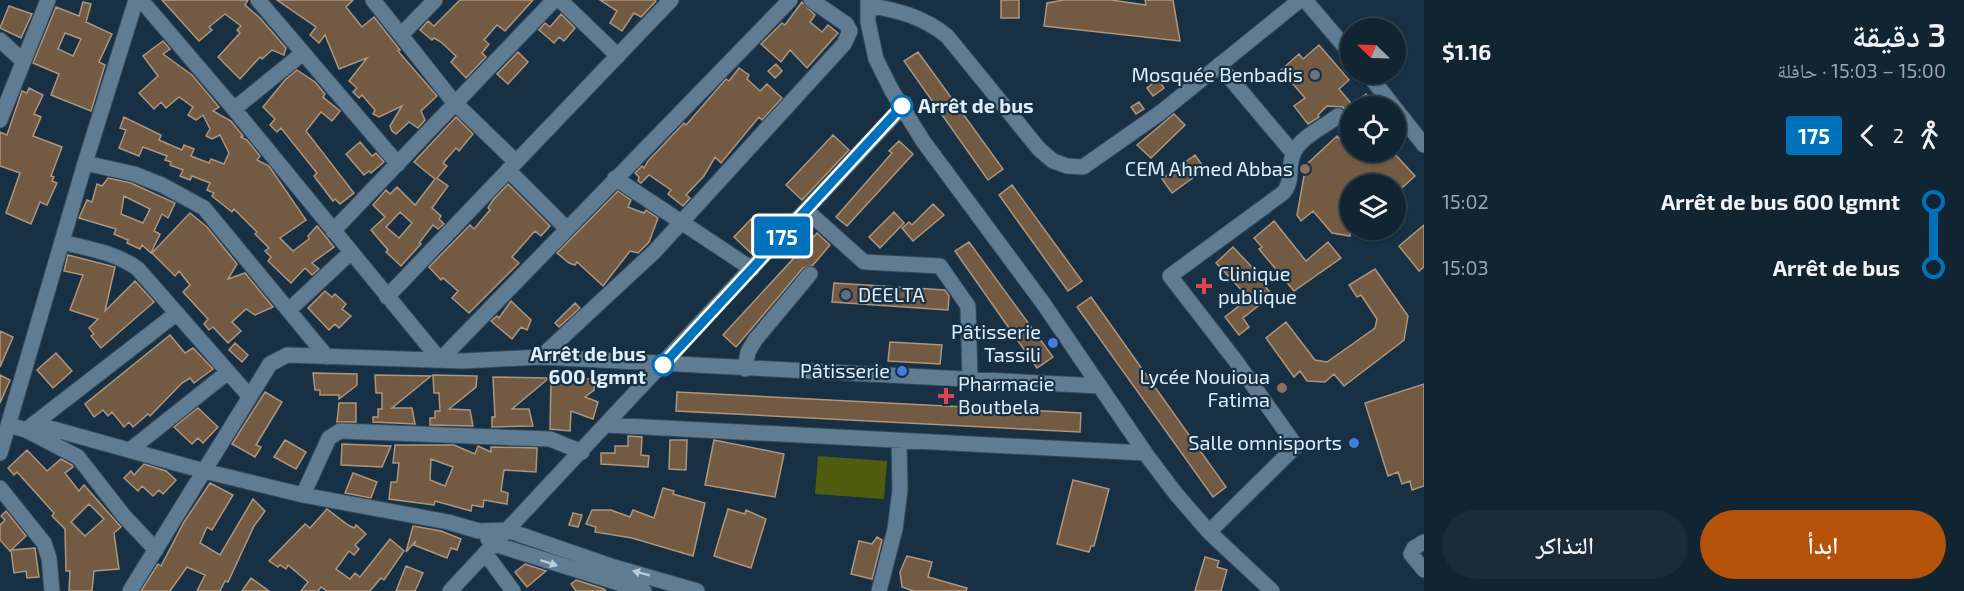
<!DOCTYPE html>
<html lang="ar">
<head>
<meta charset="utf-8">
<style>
	body { margin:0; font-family:"Exo 2","Noto Naskh Arabic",sans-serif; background:#1a2c3a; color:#f1f3f6; direction:rtl; height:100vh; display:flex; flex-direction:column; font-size:22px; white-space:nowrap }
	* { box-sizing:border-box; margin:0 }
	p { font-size:20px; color:#9ca4ac }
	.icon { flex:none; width:33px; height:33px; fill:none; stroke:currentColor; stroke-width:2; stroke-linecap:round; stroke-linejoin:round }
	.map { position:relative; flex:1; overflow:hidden; direction:ltr }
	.sheet { display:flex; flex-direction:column; background:#112432; width:540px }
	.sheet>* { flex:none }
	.badge { padding:0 12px; border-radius:4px; font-size:21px; line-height:39px }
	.needle { width:39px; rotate:293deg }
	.buttons { position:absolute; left:1340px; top:18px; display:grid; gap:12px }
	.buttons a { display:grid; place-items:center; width:66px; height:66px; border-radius:50%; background:#112432; box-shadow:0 2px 4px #0004,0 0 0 2px #30414d; font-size:30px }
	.map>.badge { position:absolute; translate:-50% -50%; box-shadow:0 0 0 3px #fff }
	.legs { display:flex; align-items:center; gap:9px; height:66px; padding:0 18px; font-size:20px }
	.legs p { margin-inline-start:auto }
	.head { display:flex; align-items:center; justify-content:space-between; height:102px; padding:0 18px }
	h1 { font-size:33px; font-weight:600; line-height:45px }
	.action { display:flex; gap:12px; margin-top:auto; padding:12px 18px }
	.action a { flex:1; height:69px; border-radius:36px; background:#b45309; color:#fff; font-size:24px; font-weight:600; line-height:69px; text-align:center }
	.action a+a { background:#1a2c3a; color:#f1f3f6 }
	ul { padding:0 18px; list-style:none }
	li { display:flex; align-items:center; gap:21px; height:66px; font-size:22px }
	li i { display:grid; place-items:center; width:9px; height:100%; margin:0 8px; background:currentColor }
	li i::after { content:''; width:15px; height:15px; margin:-8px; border:4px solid; border-radius:50%; background:#112432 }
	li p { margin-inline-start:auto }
	li:first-child i { background:linear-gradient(#0000 50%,currentColor 0) }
	li:last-child i { background:linear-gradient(currentColor 50%,#0000 0) }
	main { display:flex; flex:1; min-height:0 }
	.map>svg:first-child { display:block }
</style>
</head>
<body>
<main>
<section class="sheet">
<div class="head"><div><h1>3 دقيقة</h1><p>15:00 – 15:03 · حافلة</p></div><b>$1.16</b></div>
<div class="legs"><svg class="icon" aria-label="walk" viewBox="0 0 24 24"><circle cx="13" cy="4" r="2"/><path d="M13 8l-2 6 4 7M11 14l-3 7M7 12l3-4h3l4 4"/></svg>2<svg class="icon" aria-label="back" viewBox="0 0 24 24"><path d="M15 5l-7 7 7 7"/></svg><b class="badge" style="background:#0072bc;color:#fff">175</b></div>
<ul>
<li><i style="color:#0072bc"></i><b>Arrêt de bus 600 lgmnt</b><p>15:02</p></li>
<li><i style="color:#0072bc"></i><b>Arrêt de bus</b><p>15:03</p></li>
</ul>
<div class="action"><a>ابدأ</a><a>التذاكر</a></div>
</section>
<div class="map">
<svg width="1424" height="591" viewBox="0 0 1424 591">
	<rect width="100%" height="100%" fill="#173043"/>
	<path fill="#505c10" d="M818 456 887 461 884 499 815 494Z"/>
	<path fill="#725a43" stroke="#af957d" stroke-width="1.5" fill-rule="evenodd" d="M162 0H248L245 5 260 18 286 48 284 55 272 50 262 59 260 57 240 79 218 57 240 33 237 30 241 26 225 14 209 27 212 30 199 41Z
		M277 0H353L346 7 362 27 374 17 400 50 398 51 437 96 421 111 425 120 418 128 409 122 396 134 392 131 390 126 402 106 379 117 373 114 375 110 362 95 359 98 353 92 357 88 349 81 367 58 339 69 325 35 319 43 310 35 316 27Z
		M460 0H533L505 31 497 25 484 40 489 44 482 53 486 57 466 78 451 62 456 56 441 42 434 38 432 40 420 30 428 21 434 26Z
		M600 0H655L656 1 641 17 634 13 622 31 610 23 617 11Z
		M1001 0H1019V18H1001Z
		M1064 0H1111L1146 5 1145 0H1173L1180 41 1044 26 1047 3Z
		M83 2 91 4 86 22 112 34 99 62 105 65 91 111 51 95 59 74 33 63 56 7 79 16ZM65 33 81 39 73 56 58 49Z
		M802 2 815 15 810 22 822 32 828 25 838 33 807 68 790 50 781 62 761 44 782 23 785 25Z
		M9 6 32 14 21 38 0 28Z
		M561 14 575 28 564 41 559 37 554 43 539 30 545 23 550 27Z
		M163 41 170 49 163 54 192 75 219 107 213 111 231 121 243 136 241 137 247 140 260 156 257 160 269 166 306 220 280 238 293 251 309 239 308 236 317 226 334 247 312 263 319 269 312 275 305 268 291 283 268 261 271 257 265 251 269 248 255 234 257 232 234 209 232 212 212 196 214 193 207 190 210 183 192 176 190 180 180 176 183 170 170 165 171 162 165 160 167 156 143 147 139 156 119 148 126 130 120 128 124 117 161 135 159 140 182 150 184 145 194 149 191 156 209 163 211 159 224 164 229 153 220 135 212 139 206 136 210 129 203 115 196 120 188 115 193 107 179 97 166 108 161 102 154 109 139 93 158 76 143 56Z
		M1319 45 1349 80 1339 89 1350 102V119L1343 107 1327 106 1318 115 1319 117 1308 124 1294 106 1305 98 1281 70 1299 54 1303 59Z
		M518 52 528 62 508 84 497 74Z
		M918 52 1003 169 988 180 904 61Z
		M776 64 782 71 775 78 768 71Z
		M739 68 749 75 747 79 760 91 767 84 782 98 762 120 759 117 721 163 715 157 704 176 686 195 690 198 683 206 668 194 671 190 649 175 641 183 638 181 639 177 635 173 642 166 644 168 648 161 684 123 686 125 726 79 729 81Z
		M297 70 315 82 325 94 323 97 340 111 332 121 321 112 306 131 354 193 340 204 335 199 333 201 314 176 317 173 281 128 277 132 270 125 275 119 263 107 285 80Z
		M1158 79 1164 88 1153 96 1147 88Z
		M29 88 43 95 34 114 41 117 33 136 62 147 51 176 54 177 52 181 57 183 47 205 40 202 31 224 6 213 20 173 0 166V132L7 135 22 91 27 93Z
		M1366 94 1376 106H1351Z
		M1139 102 1144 109 1136 114 1131 107Z
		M1174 114 1185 125 1151 158 1137 145Z
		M456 117 473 134 459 151 456 148 443 163 447 166 437 178 448 186 432 208 441 216 439 219 444 224 438 229 433 225 419 243 421 244 401 266 386 252 388 250 371 230 385 217 373 205 386 190 390 194 397 187 415 205 435 179 414 162ZM400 212 412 223 399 238 386 227Z
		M833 135 849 150 802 200 786 185Z
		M1337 136 1350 152H1393L1415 176 1395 194V184H1350V236L1332 233 1313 211 1301 221 1297 215 1306 165Z
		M899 141 913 154 847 226 836 217 892 153 889 151Z
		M360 142 372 156 376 153 384 162 371 173 369 171 364 175 346 154Z
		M1195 155 1205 169 1172 193 1162 179Z
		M108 178 131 183 175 203 168 218 162 214 154 231 160 234 151 253 142 245 140 249 127 243 128 240 114 234 116 229 79 218 87 200 92 202 97 184 102 186ZM124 196 150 209 143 223 121 214Z
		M508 184 550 226 541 236 535 231 512 257 519 263 469 313 452 298 458 291 443 278 441 280 429 267 470 225 474 229 490 210 488 208 493 200Z
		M1012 185 1082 281 1068 291 999 195Z
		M618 191 631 200 628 207 644 213 646 210 658 218 649 242 638 253 630 251 603 286 577 262 575 265 569 263 557 253Z
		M933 204 944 215 913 241 902 228 909 222 912 225Z
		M894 212 904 223 880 248 869 237Z
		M190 213 207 227 237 264 228 279 245 273 273 307 255 315 246 309 232 322 241 331 228 343 213 327 209 330 204 324 208 319 183 292 190 285 179 271 175 276 152 253Z
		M751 219 769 235 752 254 734 237Z
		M1274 221 1306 261 1328 242 1341 258 1294 291 1259 249 1262 247 1254 238Z
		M1424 225V267L1419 271 1399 246Z
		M817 233 830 245 813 265 803 268 736 347 723 335Z
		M969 242 1053 357 1037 368 955 251Z
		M1233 247 1264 280 1262 282 1272 295 1243 318 1249 327 1239 335 1225 317 1249 298 1216 263Z
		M68 255 115 267 105 311 135 281 154 302 101 348 91 336 94 334 89 328 98 319 70 310 83 275 64 271Z
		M1375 269 1408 316 1404 340 1344 386 1334 374 1325 382 1307 381 1300 371 1294 377 1266 338 1286 322 1315 360 1327 362 1375 328 1377 319 1361 295 1357 297 1349 285Z
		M834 283 945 290 949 296 948 310 832 302Z
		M325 291 332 297 335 294 346 304 342 309 351 316 339 328 335 324 329 330 308 308Z
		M1091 297 1226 487 1213 497 1077 307Z
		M511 301 531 320 527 330 521 327 512 339 491 321 497 316 499 318Z
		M575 303 580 308 559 327 555 323Z
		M0 331 13 337 0 367Z
		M170 335 185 353 193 348 213 369 194 383 190 378 182 383 150 416 148 414 133 427 129 422 124 427 112 412 108 416 103 410 94 417 85 404Z
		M890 342 942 345 940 364 888 361Z
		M235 343 248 355 242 362 229 350Z
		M56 353 72 371 53 388 37 370Z
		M313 373 357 374V385L339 399V395H320V390H315Z
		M0 375 10 380 0 403Z
		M375 375 431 376 392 408H412L415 424 373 422V417H378V409H382V393H376Z
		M433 375 477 376 476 387 449 409 470 410 473 426 430 425V418H435V411H440L439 393H434Z
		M493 377 549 378 512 409H529L533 426 492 427V417H495Z
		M551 378 595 379 594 390 585 397 598 402 593 419 571 411 570 431 550 429Z
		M1424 384V486L1412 490 1410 481 1402 484 1398 472 1388 476 1365 403Z
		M265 392 282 402 256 445 261 447 255 457 232 444Z
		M677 392 1081 413 1080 432 676 411Z
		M339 403H356V422H337Z
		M198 408 218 427 203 443 198 438 192 444 174 427Z
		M628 436 642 437 641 455 649 456 648 467 601 464V453H615V446H628Z
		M285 440 306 452 296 469 274 457Z
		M670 440H687L686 470 669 469Z
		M714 440 784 454 775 497 705 485Z
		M342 444 391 446 382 467 341 465Z
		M395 445H454L475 454 478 446 491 452V447L537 448 536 472 504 470 501 491 508 493 507 504 484 500 483 507 472 505 471 511 435 501 434 505 389 499 391 482H397L399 463H393ZM431 459 453 467 445 486 430 480Z
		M27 450 47 471 61 459 72 465 73 467 65 473 79 491 84 485 121 527 114 533 119 569 94 571 92 591H69L70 571H66L65 529 52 516 54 513 17 472 14 475 8 468ZM89 504 104 519 85 536 71 522Z
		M144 464 166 471 176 480 163 494 159 490 153 496 142 486 138 491 124 478 131 471 134 475Z
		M353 473 377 482 371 498 345 493Z
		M1073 480 1109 489 1094 546H1091L1089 552 1057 544Z
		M210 483 233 495 212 530 207 527 200 543 220 555 253 499 265 511 254 526 228 582 225 581 220 591H197L205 575 187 567 170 591H141L158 564 161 566 184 522Z
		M663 488 674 491 673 494 705 503 693 556 632 538 595 532 596 527 586 524 592 510H611L630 517 633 510 654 518Z
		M327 509 348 525 354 528 356 525 366 534 355 545 359 549 354 555 349 551 336 569 350 579 355 573 360 577 390 539 404 551 384 580 381 578 370 591H327L321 587 318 591H301L308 582 288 565 286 569 280 565 278 567 269 561 305 524 310 528Z
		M728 509 745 514 746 510 766 519 751 568 714 556Z
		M6 511 26 536 10 551 0 540V525L5 520 1 516Z
		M573 513 582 515 578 527 569 525Z
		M413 526 441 531 461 539 457 550 451 548 447 558 414 545 416 541 406 552Z
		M877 537 882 540 872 579 851 574 859 541 872 544Z
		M35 548 39 577 27 578 26 571 14 573 11 550Z
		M907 556 932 562 928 577 967 588 966 591H913L902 587 900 572Z
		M1205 557 1219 561 1217 567 1227 570 1221 591H1195Z
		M525 564 546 571 527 587 515 572Z
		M406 566 423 573 415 591H396Z
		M251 578 269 591H242Z
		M576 580 604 589 606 591H576L571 584Z"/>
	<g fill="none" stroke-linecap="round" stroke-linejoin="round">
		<defs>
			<path id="minor" d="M141 0 234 109 440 360 790 0
				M258 0 398 164
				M373 0 453 101 516 162
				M560 0 618 56
				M868 0V22L876 59 892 91 923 141 1043 303 1148 457 1176 494 1209 532 1272 591
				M1305 0 1350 53
				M868 5C899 11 922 16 947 36L1039 149 1053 161 1067 166 1083 167 1160 113 1300 0
				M401 35 435 0
				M0 40 23 61
				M1219 65 1293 153
				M1368 74 1424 145
				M234 109 303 53
				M0 120 48 0
				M85 163 134 174 162 185 204 208 327 357
				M508 170 567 229
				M615 178 752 269
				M806 210 864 262 940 266 968 306 970 380
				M333 231 554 0
				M62 242C89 249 115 252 138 269L250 397
				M387 297 671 0
				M289 310 351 252
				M541 357 655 251 844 44 850 31 846 24 811 0
				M745 369 748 352 755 340 810 274
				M9 425 26 430 46 427 204 471 303 495 448 522 479 531 507 530 614 567 697 591
				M607 425 1145 453
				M130 450 228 372
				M0 453 85 163 136 0
				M0 488 44 543 49 558 52 591
				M303 495 329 438 340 431 550 439 582 452
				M1209 532 1296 446 1235 360 1170 276 1283 193C1294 181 1287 166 1294 152 1301 137 1325 126 1338 116
				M488 539 494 544 644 591
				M1424 542 1414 548 1411 554 1424 570
				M156 550 124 516 78 457 26 430 177 313
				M485 553 513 591
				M130 591 270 364 287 355 463 361 541 357 1100 386
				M450 591 902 107
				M879 591 895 529 900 490 899 441"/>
		</defs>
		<use href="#minor" stroke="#364b5b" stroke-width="17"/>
		<use href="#minor" stroke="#607c92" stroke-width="15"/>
	</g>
	<defs><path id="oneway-solid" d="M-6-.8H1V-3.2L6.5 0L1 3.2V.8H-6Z" transform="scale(1.5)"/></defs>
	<g fill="#b9ccdc">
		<use href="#oneway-solid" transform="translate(549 563) rotate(18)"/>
		<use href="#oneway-solid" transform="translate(641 573) rotate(-165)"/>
	</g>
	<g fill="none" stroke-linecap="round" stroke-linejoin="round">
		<defs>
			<path id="line-1" d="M663 365 902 106"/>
		</defs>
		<use href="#line-1" stroke="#fff" stroke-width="14"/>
		<use href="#line-1" stroke="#0072bc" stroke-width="9"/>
	</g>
	<circle fill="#6b7280" stroke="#173043" stroke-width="2" cx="1315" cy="75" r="6"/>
	<g fill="#fff" stroke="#0072bc" stroke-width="3">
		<circle cx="902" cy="106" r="10"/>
		<circle cx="663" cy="365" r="10"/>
	</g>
	<g fill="#8d6e63" stroke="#173043" stroke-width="2">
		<circle cx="1305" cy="169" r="6"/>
		<circle cx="1282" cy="388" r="6"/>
	</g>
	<g fill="#e0444e" stroke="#173043" stroke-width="2">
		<path d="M1201 277h6v6h6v6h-6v6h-6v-6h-6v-6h6z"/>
		<path d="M943 387h6v6h6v6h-6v6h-6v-6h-6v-6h6z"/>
	</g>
	<circle fill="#5c6f8a" stroke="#173043" stroke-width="2" cx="846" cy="295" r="6"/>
	<g fill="#3f7fe0" stroke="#173043" stroke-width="2">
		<circle cx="1053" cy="343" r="6"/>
		<circle cx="902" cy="371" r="6"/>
		<circle cx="1354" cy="443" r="6"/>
	</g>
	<g text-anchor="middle" stroke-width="4.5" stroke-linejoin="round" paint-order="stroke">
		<g font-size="20" fill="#dfeefb" stroke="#173043" text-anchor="end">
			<text x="1303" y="82">Mosquée Benbadis</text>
			<text x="1293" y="176">CEM Ahmed Abbas</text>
			<text x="1218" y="281" text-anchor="start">Clinique<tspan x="1218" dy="23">publique</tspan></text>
			<text x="858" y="302" text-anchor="start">DEELTA</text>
			<text x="1041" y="339">Pâtisserie<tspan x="1041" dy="23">Tassili</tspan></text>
			<text x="890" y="378">Pâtisserie</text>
			<text x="1270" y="384">Lycée Nouioua<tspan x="1270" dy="23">Fatima</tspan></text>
			<text x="958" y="391" text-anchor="start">Pharmacie<tspan x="958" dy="23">Boutbela</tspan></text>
			<text x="1342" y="450">Salle omnisports</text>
		</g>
		<g font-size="20" font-weight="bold" fill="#dfeefb" stroke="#173043" text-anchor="start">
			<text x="918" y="113">Arrêt de bus</text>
			<text x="646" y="361" text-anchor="end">Arrêt de bus<tspan x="646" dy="23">600 lgmnt</tspan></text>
		</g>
	</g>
</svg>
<div class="buttons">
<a><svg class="needle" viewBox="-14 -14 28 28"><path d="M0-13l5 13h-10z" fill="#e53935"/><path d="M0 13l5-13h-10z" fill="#9ca4ac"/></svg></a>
<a><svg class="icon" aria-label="locate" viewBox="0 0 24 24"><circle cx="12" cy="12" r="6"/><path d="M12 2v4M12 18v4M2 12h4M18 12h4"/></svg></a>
<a><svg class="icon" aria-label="layers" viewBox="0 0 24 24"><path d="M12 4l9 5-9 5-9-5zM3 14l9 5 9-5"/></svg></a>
</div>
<b class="badge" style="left:782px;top:236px;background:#0072bc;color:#fff">175</b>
</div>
</main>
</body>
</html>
